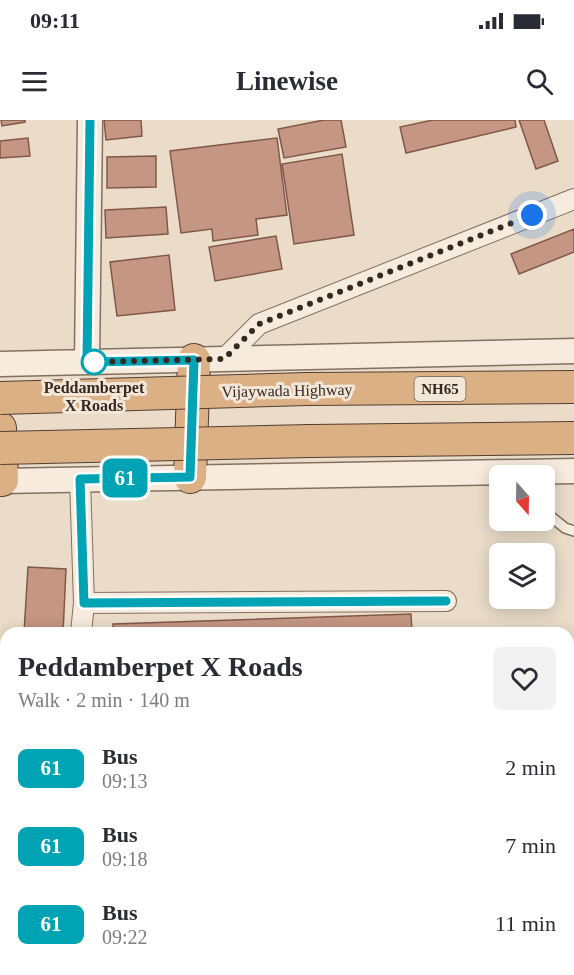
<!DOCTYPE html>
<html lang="en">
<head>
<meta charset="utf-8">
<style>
	body { margin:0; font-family:Georgia,serif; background:#f2f2f3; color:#2b2b33; height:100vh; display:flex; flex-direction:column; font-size:22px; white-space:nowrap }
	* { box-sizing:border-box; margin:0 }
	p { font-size:20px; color:#7c7c81 }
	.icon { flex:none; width:33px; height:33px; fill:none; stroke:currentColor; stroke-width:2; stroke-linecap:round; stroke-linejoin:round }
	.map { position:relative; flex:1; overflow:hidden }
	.side { position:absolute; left:0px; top:507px; width:574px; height:348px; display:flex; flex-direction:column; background:#fff; border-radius:18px 18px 0 0; box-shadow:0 3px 15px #0003 }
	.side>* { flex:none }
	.badge { padding:0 12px; border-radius:9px; font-size:21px; line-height:39px }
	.needle { width:39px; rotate:160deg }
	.tools { position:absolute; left:489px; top:345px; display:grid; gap:12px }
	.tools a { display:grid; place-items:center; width:66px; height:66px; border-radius:9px; background:#fff; box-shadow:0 3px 15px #0003; font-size:30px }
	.you { position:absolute; width:30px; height:30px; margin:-15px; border:4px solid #fff; border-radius:50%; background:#1a73e8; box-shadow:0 0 0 9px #1a73e833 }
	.map>.badge { position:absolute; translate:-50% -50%; box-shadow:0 0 0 3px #fff }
	.round { display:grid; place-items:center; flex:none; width:63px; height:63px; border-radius:9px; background:#f2f2f3 }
	.overview { display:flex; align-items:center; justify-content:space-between; height:102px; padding:0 18px }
	h1 { font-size:28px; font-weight:800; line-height:45px }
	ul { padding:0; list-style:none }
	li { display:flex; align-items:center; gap:18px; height:78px; padding:0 18px }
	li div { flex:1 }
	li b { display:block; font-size:22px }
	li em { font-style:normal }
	li .badge { min-width:66px; font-weight:700; text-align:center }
	.status { display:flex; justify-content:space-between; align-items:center; height:42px; padding:0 30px; background:#fff; direction:ltr }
	.status svg { height:16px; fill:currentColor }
	header { display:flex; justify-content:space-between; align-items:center; height:78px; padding:0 18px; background:#fff; font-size:27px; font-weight:800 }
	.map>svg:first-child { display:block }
</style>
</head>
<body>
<div class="status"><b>09:11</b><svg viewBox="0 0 49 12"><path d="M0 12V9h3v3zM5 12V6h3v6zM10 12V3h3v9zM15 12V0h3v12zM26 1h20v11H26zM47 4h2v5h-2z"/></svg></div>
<header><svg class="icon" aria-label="menu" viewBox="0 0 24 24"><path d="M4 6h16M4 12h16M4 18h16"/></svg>Linewise<svg class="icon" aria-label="search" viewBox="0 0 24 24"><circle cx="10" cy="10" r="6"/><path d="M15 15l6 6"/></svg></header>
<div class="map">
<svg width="574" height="855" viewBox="0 0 574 855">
	<rect width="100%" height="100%" fill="#eadcc9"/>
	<path fill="#c49683" stroke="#815848" stroke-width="1.5" d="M1 0H25V2L2 6Z
		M104 0H141L142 16 106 20Z
		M324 0H341L346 27 284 38 278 9Z
		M433 0H515L516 7 406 33 400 7Z
		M519 0H544L558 41 536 49Z
		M28 18 30 36 0 38V21Z
		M277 18 287 95 256 99 258 115 213 121 212 109 181 113 170 31Z
		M342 34 354 115 294 124 282 44Z
		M156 36V67L107 68V37Z
		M166 87 168 114 106 118 105 90Z
		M574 109V132L519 154 511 134Z
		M276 116 282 149 215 161 209 127Z
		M169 135 175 190 117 196 110 142Z
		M28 447 66 449 63 513H24Z
		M411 494 412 513H113V504Z
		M0 557H6V597H0Z
		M0 600H6V644H0Z
		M574 611V661H570L568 612Z
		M568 668 574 702V711H568Z
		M6 716V751L3 752 0 717Z
		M568 719H571L574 748V760L568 761Z
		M8 849H57L58 855H9Z
		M99 849H158L159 855H100Z
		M219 849H272L273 855H220Z
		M475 849H501L502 855H429Z"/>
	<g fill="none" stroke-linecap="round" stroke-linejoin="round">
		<defs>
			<path id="service" d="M544 391 565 408 574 411"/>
			<path id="minor" d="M224 239 259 204 574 79
				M80 359 84 483 81 513
				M84 483 446 481
				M0 670 6 669
				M568 830 574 829
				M80 849 81 855
				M351 849V855
				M373 855 415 849"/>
			<path id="tertiary" d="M87 242 90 0
				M0 244 574 231
				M0 361 574 351"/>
			<path id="trunk" d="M307 269 574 267
				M0 308 2 360
				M310 321 574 318
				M190 357 194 240"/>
		</defs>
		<use href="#service" stroke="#856f60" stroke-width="12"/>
		<use href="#minor" stroke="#856f60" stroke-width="22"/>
		<use href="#tertiary" stroke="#856f60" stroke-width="27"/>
		<use href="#trunk" stroke="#533e33" stroke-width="34"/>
		<use href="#service" stroke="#f6ebdc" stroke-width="9"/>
		<use href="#minor" stroke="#f6ebdc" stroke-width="20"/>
		<use href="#tertiary" stroke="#f6ebdc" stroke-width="24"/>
		<use href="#trunk" stroke="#dcb085" stroke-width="32"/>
		<defs>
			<path id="trunk-bridge" d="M0 278 307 269
				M0 328 310 321"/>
		</defs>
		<use href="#trunk-bridge" stroke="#533e33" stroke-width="34" stroke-linecap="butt"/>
		<use href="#trunk-bridge" stroke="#dcb085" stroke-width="32"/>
	</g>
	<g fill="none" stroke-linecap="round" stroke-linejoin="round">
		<defs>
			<path id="line" d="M90 0 87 242 194 240 190 357 80 359 84 483 446 481"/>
		</defs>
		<use href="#line" stroke="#fff" stroke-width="14"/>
		<use href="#line" stroke="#00a3b4" stroke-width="9"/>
		<path stroke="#372921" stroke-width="6" stroke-dasharray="0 10.8" d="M94 242H87L224 239 259 204 532 95"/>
	</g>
	<circle fill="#fff" stroke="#00a3b4" stroke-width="3" cx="94" cy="242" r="12"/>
	<g text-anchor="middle" stroke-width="6" stroke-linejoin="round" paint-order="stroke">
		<rect fill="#f2e7d8" stroke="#6f6258" stroke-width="1.5" x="414.5" y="257" width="51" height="24" rx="4.5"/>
		<g font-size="15" font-weight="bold" fill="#372921">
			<text x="440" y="274">NH65</text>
		</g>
		<g font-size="16" font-weight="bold" fill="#372921" stroke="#f2e7d8">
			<text x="94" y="273">Peddamberpet<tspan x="94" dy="18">X Roads</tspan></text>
		</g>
		<g font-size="16" fill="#372921" stroke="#f2e7d8">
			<text transform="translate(287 270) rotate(-1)" y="6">Vijaywada Highway</text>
		</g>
	</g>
</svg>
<div class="tools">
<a><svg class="needle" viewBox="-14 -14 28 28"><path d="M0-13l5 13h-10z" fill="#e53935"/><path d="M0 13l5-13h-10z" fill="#7c7c81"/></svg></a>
<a><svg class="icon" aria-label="layers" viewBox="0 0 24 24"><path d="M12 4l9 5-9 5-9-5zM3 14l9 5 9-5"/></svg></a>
</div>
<div class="you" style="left:532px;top:95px"></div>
<b class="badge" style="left:125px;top:358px;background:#00a3b4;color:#fff">61</b>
<section class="side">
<div class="overview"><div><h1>Peddamberpet X Roads</h1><p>Walk · 2 min · 140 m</p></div><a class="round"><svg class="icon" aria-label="heart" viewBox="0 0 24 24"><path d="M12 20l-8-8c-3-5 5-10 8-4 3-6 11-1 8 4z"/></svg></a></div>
<ul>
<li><span class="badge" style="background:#00a3b4;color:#fff">61</span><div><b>Bus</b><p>09:13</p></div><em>2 min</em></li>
<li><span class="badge" style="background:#00a3b4;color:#fff">61</span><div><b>Bus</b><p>09:18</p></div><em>7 min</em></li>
<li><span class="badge" style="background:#00a3b4;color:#fff">61</span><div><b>Bus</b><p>09:22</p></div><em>11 min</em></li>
</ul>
</section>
</div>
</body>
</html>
